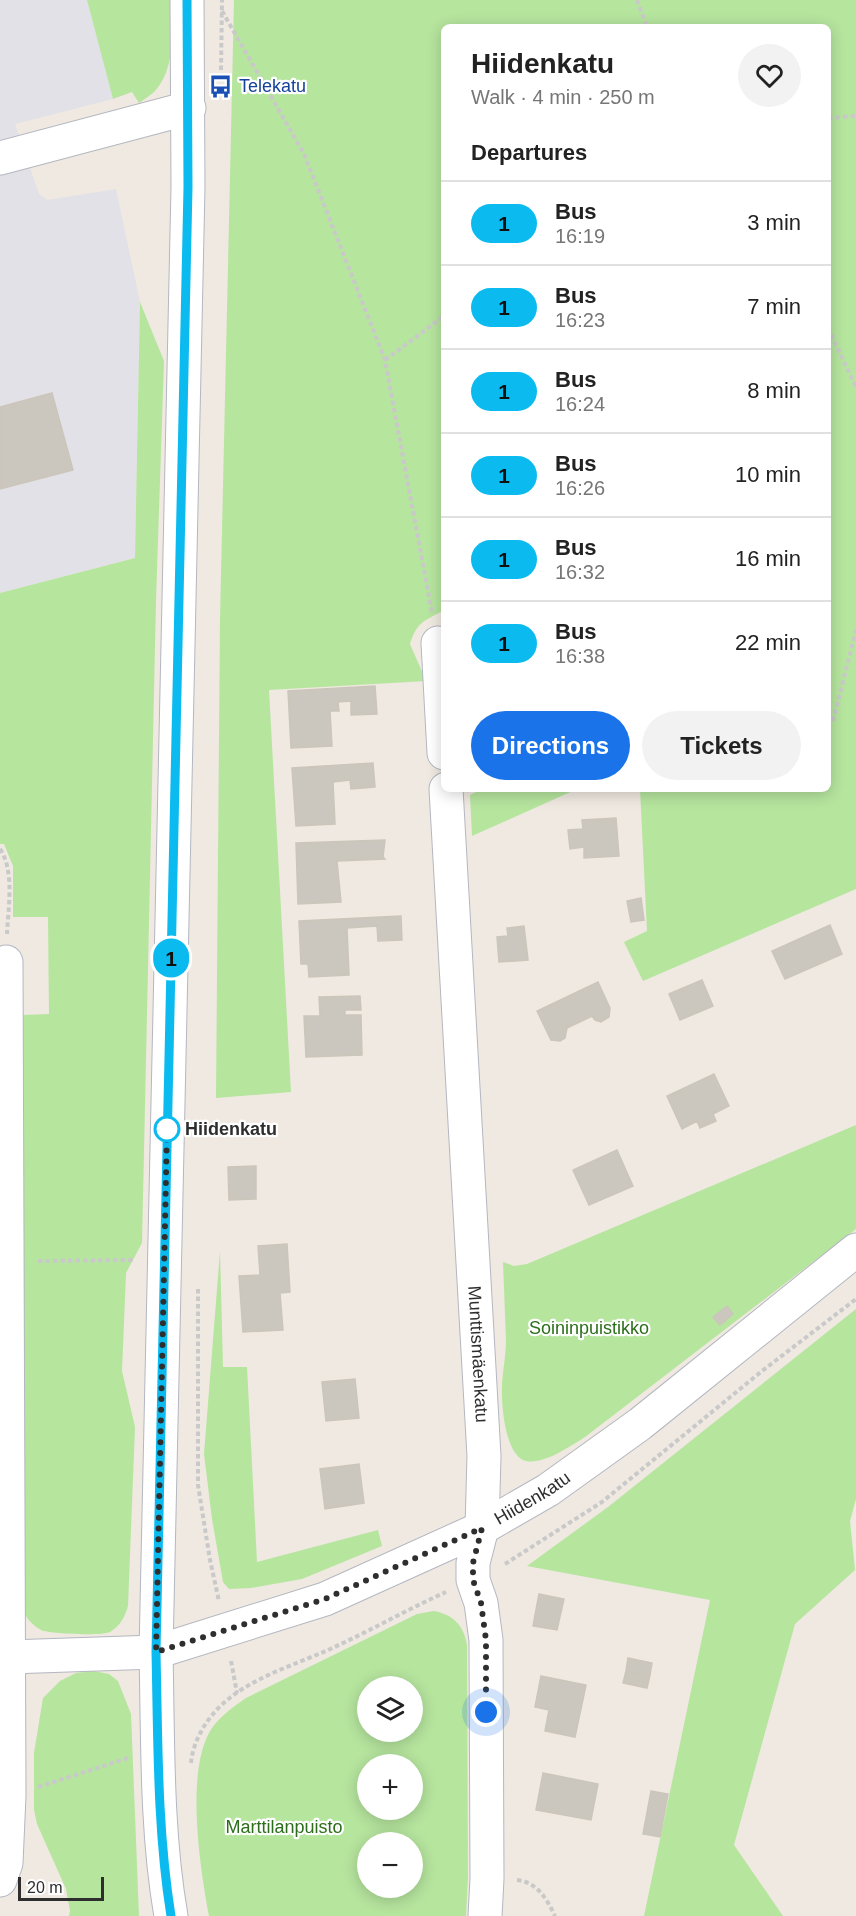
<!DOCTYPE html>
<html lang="en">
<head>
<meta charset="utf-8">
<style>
	body { margin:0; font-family:Helvetica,sans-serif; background:#f2f2f2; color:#222; height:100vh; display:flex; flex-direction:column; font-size:22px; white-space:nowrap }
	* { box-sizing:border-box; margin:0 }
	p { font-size:20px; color:#767676 }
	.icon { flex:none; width:33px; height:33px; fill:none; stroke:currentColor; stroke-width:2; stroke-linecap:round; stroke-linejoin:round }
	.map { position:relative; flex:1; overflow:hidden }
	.details { position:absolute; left:441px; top:24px; width:390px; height:768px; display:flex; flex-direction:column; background:#fff; border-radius:9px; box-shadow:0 3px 15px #0003 }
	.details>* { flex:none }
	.badge { padding:0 12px; border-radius:20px; font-size:21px; line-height:39px }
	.controls { position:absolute; left:357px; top:1676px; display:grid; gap:12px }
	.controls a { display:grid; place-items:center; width:66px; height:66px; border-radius:50%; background:#fff; box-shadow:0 3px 15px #0003; font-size:30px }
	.scale { position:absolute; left:18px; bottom:15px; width:86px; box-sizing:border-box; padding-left:6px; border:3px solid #2e2e2e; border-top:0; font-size:16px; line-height:21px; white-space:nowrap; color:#2e2e2e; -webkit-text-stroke:4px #fff; paint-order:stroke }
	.you { position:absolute; width:30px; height:30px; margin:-15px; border:4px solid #fff; border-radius:50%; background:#1a73e8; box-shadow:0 0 0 9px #1a73e833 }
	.map>.badge { position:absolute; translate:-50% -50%; box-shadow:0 0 0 3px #fff }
	h2 { padding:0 30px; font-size:22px; line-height:54px }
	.round { display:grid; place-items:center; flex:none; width:63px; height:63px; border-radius:32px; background:#f2f2f2 }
	.head { display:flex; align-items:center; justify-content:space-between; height:102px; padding:0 30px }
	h1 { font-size:28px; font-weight:800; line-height:45px }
	.button { display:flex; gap:12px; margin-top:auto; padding:12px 30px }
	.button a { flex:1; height:69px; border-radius:36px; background:#1a73e8; color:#fff; font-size:24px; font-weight:800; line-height:69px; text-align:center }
	.button a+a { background:#f2f2f2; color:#222 }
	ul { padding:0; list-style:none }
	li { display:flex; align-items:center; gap:18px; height:84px; padding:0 30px; border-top:2px solid #e0e0e0 }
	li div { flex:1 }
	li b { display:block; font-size:22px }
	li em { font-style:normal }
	li .badge { min-width:66px; font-weight:700; text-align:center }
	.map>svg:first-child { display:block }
</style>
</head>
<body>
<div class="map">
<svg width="856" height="1916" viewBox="0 0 856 1916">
	<rect width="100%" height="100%" fill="#efe9e1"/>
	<path fill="#e3e1e8" d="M0 0H87L113 99 15 124 39 194 47 200 116 189 140 302 135 558 0 593Z"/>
	<path fill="#b6e59e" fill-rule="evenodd" d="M87 0H171C171 30 177 68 154 92 150 96 144 99 139 103L132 92 113 99Z
		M234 0H856V889L643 981 624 942 647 931 640 789H828V27H444V610C425 621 417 621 410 644L426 681 269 690 291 1092 216 1098 220 619Z
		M140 302 164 361 156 600 142 1243 126 1273 122 1371 135 1427 128 1606C125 1617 120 1626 110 1632 102 1636 50 1634 41 1630 37 1628 30 1622 27 1618 22 1610 23 1600 22 1591L24 1376 23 1015 49 1014 48 917H13V866L4 844H0V593L135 558Z
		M482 789H577L472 836 470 795Z
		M856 1125V1229L585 1437C571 1446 543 1465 526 1461 507 1457 502 1412 502 1396 501 1377 506 1359 506 1340 505 1314 504 1288 503 1262L514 1266 527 1264Z
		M220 1251 223 1367H247L257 1562 378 1530 382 1546 302 1579 251 1588 229 1589 223 1582 212 1519 204 1454Z
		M856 1309V1499L850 1521 855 1570 795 1624 734 1845 783 1916H644L710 1600 527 1566 608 1507Z
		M434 1611C454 1615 464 1626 467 1645L468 1877 466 1916H209C200 1868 186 1776 209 1733 217 1718 232 1708 246 1698L417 1614ZM368 1686H412V1731H368ZM368 1764H412V1809H368ZM368 1842H412V1887H368Z
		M93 1671 109 1674 118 1681 131 1714 139 1916H69L70 1911 66 1889 37 1824 34 1810V1753L43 1698 60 1681 76 1673Z"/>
	<path fill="#cbc7bf" stroke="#cbc5ba" stroke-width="1.5" d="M52 393 73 470 0 489V407Z
		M375 686 377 714 351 715V701L338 702 339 711H330L332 746 291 748 288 691Z
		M373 763 375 787 351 789 350 780 333 782 335 824 296 826 292 768Z
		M616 818 619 856 584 858V847L570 849 568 830 583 829 582 820Z
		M385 840 383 857 385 859 337 861 341 902 298 904 296 843Z
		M641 898 644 920 631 922 627 901Z
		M401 916 402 940 378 941 377 926 347 928 349 975 309 977 308 964H301L299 921Z
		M830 925 842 954 785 979 772 951Z
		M524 926 528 960 499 962 497 937 508 936 507 928Z
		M702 980 713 1006 680 1020 669 994Z
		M598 982 610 1008 609 1017 601 1022 595 1020 592 1016 567 1028 565 1038 560 1041 551 1040 537 1011Z
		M360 996 361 1010H345V1015H361L362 1055 306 1057 304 1016H320L319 997Z
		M714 1074 729 1106 713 1114 716 1121 700 1128 697 1121 682 1129 667 1096Z
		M617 1150 633 1186 589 1205 573 1170Z
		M256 1166V1199L229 1200 228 1167Z
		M287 1244 290 1292 280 1293 283 1330 243 1332 239 1276 260 1275 258 1246Z
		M727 1306 733 1314 720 1325 713 1317Z
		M355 1379 359 1418 326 1421 322 1382Z
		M359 1464 364 1503 325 1509 320 1469Z
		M539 1594 564 1599 557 1630 533 1626Z
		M628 1658 652 1663 650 1675 626 1671Z
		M626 1671 650 1675 647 1688 623 1683Z
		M541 1676 586 1685 575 1737 545 1731 549 1710 535 1707Z
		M543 1773 598 1784 591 1820 536 1810Z
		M651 1791 668 1794 660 1837 643 1834Z"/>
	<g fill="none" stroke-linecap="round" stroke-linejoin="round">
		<defs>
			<g id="minor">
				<path d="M0 158 189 108"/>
				<path d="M438 643 444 753"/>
				<path id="s1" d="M446 789 484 1456 482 1528 473 1563V1580L481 1603 486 1640 487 1879 485 1916"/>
				<path id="s2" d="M9 1657 156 1652 325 1599 482 1528 548 1490 640 1424 856 1250"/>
				<path d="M0 1880 6 1863 9 1796 6 962"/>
				<path d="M171 1916C156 1830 158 1740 156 1652L188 187 187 0"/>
			</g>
		</defs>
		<use href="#minor" stroke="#b4b7c1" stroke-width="35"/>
		<path stroke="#c9c9c9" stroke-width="4" stroke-dasharray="4.5 3" stroke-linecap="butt" d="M637 0 647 27
			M222 11 304 154 385 360 432 613
			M221 70 222 0
			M828 118 856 116
			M828 328 856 387
			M385 360 444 316
			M833 721 856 630
			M0 849C15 871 8 909 7 934
			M38 1261 135 1260
			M198 1289V1485L210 1560 219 1601
			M505 1564 602 1502 762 1371 856 1299
			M231 1661 237 1693
			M191 1763C193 1740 208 1716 226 1701 254 1677 294 1665 328 1650 368 1632 406 1610 446 1592
			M38 1787 128 1758
			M517 1880C537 1882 547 1899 555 1916"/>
		<use href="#minor" stroke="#fff" stroke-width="33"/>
	</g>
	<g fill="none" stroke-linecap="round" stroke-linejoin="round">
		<defs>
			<path id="line" d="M171 1916C157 1829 158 1740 156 1652L188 187 187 0"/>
		</defs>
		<use href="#line" stroke="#fff" stroke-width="14"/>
		<use href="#line" stroke="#0bbbf0" stroke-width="9"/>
		<path stroke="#2e2e2e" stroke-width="6" stroke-dasharray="0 10.8" d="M167 1129 156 1652 325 1599 482 1528 473 1563V1580L481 1603 486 1640V1712"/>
	</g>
	<defs>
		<symbol id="bus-bare" viewBox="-9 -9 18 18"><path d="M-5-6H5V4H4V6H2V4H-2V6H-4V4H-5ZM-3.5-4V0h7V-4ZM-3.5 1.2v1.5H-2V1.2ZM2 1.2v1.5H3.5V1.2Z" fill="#1a4fb4" stroke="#fff" stroke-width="2.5" paint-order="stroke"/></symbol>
	</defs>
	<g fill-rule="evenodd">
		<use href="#bus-bare" x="204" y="70" width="33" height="33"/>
	</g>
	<circle fill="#fff" stroke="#0bbbf0" stroke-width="3" cx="167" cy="1129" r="12"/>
	<g text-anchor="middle" stroke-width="4.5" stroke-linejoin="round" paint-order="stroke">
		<g font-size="18" fill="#164399" stroke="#fff" text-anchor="start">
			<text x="239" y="92">Telekatu</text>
		</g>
		<g font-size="18" font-weight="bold" fill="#2e2e2e" stroke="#fff" text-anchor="start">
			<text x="185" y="1135">Hiidenkatu</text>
		</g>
		<g font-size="18" fill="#2c6e1b" stroke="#fff">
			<text x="589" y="1334">Soininpuistikko</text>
			<text x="284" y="1833">Marttilanpuisto</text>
		</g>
		<g font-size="18" fill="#2e2e2e" stroke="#fff">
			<text dy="6" stroke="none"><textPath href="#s1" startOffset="566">Munttismäenkatu</textPath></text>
			<text dy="6" stroke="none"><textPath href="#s2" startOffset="555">Hiidenkatu</textPath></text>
		</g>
	</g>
</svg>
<div class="controls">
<a><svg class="icon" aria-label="layers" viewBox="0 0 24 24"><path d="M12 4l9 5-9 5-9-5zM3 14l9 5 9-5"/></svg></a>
<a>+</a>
<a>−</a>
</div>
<div class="scale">20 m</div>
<div class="you" style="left:486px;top:1712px"></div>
<b class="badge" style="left:171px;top:958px;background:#0bbbf0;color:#111">1</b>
<section class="details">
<div class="head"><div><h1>Hiidenkatu</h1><p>Walk · 4 min · 250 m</p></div><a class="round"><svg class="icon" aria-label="heart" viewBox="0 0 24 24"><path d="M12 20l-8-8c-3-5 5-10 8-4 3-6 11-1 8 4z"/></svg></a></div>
<h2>Departures</h2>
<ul>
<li><span class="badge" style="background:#0bbbf0;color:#111">1</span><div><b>Bus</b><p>16:19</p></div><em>3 min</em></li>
<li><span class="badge" style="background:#0bbbf0;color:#111">1</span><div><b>Bus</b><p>16:23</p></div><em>7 min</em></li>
<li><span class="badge" style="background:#0bbbf0;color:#111">1</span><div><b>Bus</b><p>16:24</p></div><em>8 min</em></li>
<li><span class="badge" style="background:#0bbbf0;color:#111">1</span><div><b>Bus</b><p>16:26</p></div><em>10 min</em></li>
<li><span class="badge" style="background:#0bbbf0;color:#111">1</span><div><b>Bus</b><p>16:32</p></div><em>16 min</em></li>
<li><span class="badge" style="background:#0bbbf0;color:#111">1</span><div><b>Bus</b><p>16:38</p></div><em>22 min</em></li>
</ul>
<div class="button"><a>Directions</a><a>Tickets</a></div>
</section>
</div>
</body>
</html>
